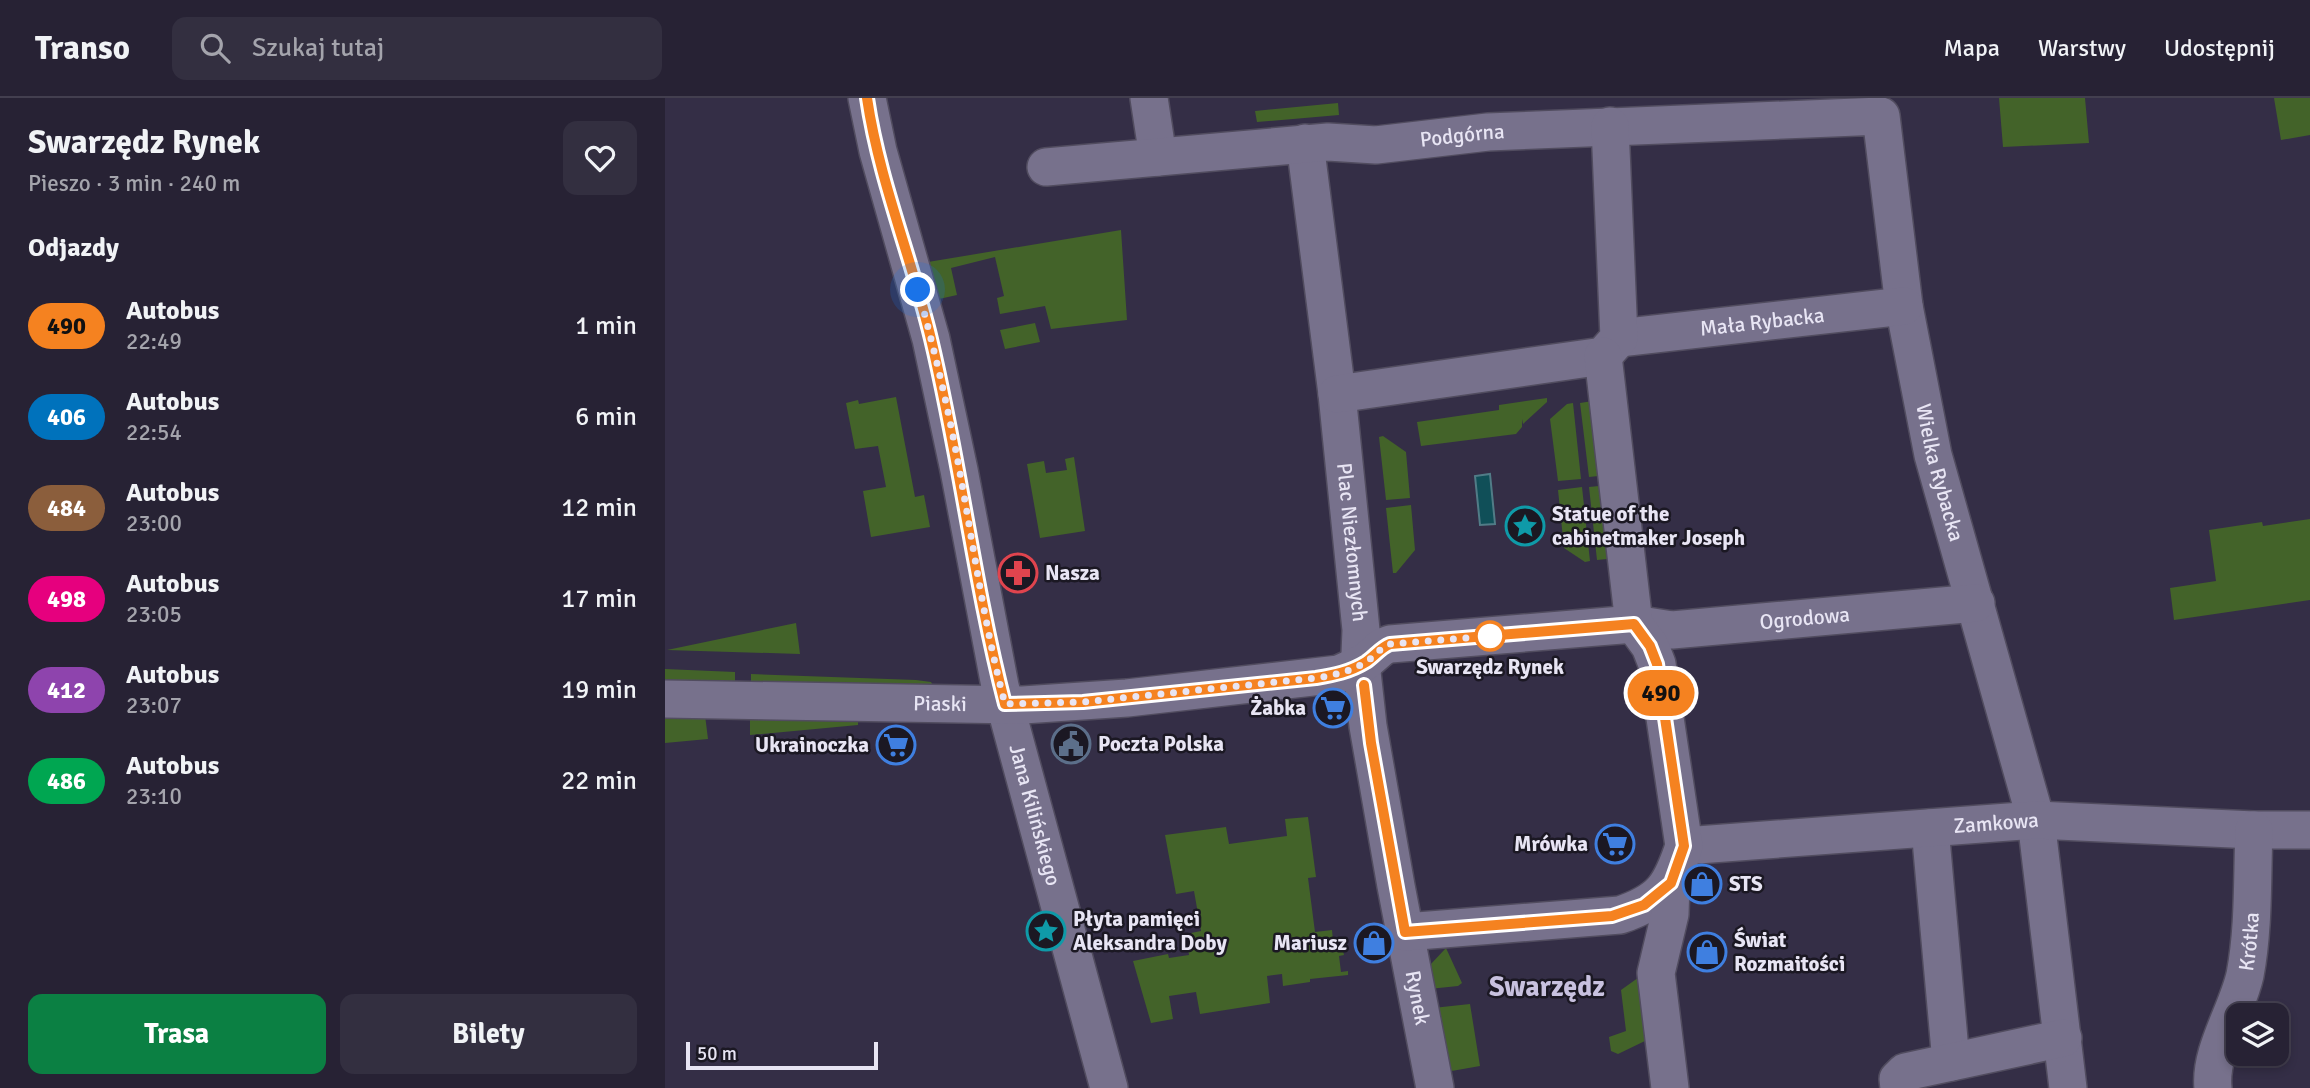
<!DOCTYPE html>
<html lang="pl">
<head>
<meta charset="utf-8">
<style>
	body { margin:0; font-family:Signika,sans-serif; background:#332f40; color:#f1f3f6; height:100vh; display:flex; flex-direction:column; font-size:26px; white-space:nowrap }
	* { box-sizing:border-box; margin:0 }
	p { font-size:23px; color:#a4a4ac }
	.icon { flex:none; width:38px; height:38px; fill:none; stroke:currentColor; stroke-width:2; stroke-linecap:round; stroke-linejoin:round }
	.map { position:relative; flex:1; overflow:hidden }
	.details { display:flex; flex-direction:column; background:#272234; width:665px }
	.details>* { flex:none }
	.badge { padding:0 14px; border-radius:23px; font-size:24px; line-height:46px }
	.tools { position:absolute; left:1561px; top:905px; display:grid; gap:14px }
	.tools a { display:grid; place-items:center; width:63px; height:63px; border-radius:14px; background:#272234; box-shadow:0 4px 10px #0003,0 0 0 2px #433f4f; font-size:35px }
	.scale { position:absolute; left:21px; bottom:18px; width:192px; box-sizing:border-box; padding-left:7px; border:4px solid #e8e5f4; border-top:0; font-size:19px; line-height:24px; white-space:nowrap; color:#e8e5f4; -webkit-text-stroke:5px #1b1823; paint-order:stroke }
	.you { position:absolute; width:35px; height:35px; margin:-18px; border:5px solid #fff; border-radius:50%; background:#1a73e8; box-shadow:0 0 0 10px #1a73e833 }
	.map>.badge { position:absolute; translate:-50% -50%; box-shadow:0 0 0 4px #fff }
	h2 { padding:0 28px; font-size:26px; line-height:63px }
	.round { display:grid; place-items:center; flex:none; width:74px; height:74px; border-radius:14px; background:#332f40 }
	.headline { display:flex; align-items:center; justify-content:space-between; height:119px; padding:0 28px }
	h1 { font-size:33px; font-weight:800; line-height:52px }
	.button { display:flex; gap:14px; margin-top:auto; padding:14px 28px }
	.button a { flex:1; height:80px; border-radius:14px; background:#0b8043; color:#fff; font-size:28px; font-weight:800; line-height:80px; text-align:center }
	.button a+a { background:#332f40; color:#f1f3f6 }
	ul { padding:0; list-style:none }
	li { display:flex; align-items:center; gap:21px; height:91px; padding:0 28px }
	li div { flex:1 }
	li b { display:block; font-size:26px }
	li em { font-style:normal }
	li .badge { min-width:77px; font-weight:700; text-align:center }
	header { display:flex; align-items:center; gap:42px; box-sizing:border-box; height:98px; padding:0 35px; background:#272234; border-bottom:2px solid #433f4f }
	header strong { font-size:33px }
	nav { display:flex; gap:38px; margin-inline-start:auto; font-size:24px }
	.search { width:490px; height:63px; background:#332f40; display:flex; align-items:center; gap:18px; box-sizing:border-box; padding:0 24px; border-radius:14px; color:#a4a4ac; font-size:26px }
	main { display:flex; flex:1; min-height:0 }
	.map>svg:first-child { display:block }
</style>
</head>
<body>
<header>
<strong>Transo</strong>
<div class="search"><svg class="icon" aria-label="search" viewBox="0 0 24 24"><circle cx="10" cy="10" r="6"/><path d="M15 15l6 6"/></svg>Szukaj tutaj</div>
<nav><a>Mapa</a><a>Warstwy</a><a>Udostępnij</a></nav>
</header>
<main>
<section class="details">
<div class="headline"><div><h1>Swarzędz Rynek</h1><p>Pieszo · 3 min · 240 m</p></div><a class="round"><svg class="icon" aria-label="heart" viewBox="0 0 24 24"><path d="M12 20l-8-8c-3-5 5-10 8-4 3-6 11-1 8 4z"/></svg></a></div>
<h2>Odjazdy</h2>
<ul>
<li><span class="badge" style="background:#f58220;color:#111">490</span><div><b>Autobus</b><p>22:49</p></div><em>1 min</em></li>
<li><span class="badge" style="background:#0072bc;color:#fff">406</span><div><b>Autobus</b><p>22:54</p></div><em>6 min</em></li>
<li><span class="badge" style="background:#8b5e3c;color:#fff">484</span><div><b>Autobus</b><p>23:00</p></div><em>12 min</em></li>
<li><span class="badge" style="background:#e6007e;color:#fff">498</span><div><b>Autobus</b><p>23:05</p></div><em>17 min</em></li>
<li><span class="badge" style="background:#8e44ad;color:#fff">412</span><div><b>Autobus</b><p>23:07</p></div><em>19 min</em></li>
<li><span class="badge" style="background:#00a651;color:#fff">486</span><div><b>Autobus</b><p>23:10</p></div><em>22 min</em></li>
</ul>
<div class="button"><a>Trasa</a><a>Bilety</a></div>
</section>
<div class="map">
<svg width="1645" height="990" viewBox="0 0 1645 990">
	<rect width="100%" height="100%" fill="#342e46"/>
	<path fill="#436329" d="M1334 0H1420L1424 45 1338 49Z
		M1609 0H1645V37L1616 42Z
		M673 5 674 17 592 24 590 13Z
		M456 132 462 222 386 231 380 208 335 216 332 200 339 198 330 159 286 170 292 197 274 201 263 164Z
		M370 225 375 244 340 251 335 232Z
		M231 299 250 399 259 397 265 429 206 439 198 393 221 389 213 348 190 351 181 305 193 302 194 306Z
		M882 300V304L858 326 857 321V329L851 336 756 348 752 324 834 312V307Z
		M934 302 943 377 924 379 915 305Z
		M908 305 916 381 893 383 885 321 902 306Z
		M718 338 741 354 745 400 721 402 714 339Z
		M409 359 420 433 375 440 362 366 379 363 381 375 402 372 400 361Z
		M944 387 952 460 932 462 924 389Z
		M917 389 925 463 920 464 899 450 893 392Z
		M746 407 750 452 731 475H728L721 410Z
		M1645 421V502L1509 522 1505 490 1551 483 1544 432 1597 424 1598 428Z
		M131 525 135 556 2 552Z
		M0 571 70 574V587L0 586Z
		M86 576 251 582 266 584 269 589 86 587Z
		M85 616 193 617V627L85 637Z
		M40 617 43 641 0 645V619Z
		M643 719 651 779 643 780 650 834 667 832 669 854 678 853 679 857 674 858 676 874 683 873V877L645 881V884L618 888 617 876 602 878 605 905 535 916 531 894 504 898 508 921 486 925 468 863 503 856 504 860 524 857 521 836 536 833 529 793 511 796 500 737 561 729 564 746 622 738 620 721Z
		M781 850 797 885 793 888 764 891 765 867Z
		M977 877 982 942 953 956 946 953 944 939 961 933 956 892Z
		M805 906 815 968 781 974 768 910Z"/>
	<path fill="#104f58" stroke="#517c87" stroke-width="2" d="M825 376 830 426 815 427 810 378Z"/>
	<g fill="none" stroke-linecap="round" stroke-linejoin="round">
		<defs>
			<g id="minor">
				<path id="s1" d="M202 0 213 53 266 241 294 372 335 588 444 990"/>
				<path d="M484 0 493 59"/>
				<path id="s2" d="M640 45 672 296 696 532 695 556 703 628 731 788 770 990"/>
				<path id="s3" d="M381 69 663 44 711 47 823 34 1216 18 1239 208 1268 357 1371 722 1403 990"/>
				<path id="s4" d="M954 240 1239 208"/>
				<path d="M672 296 938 258 954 240 945 28"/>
				<path id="s5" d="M0 601 358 607 462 600 674 576 700 564 717 549 725 546 969 526 1007 532 1311 505"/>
				<path d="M1265 730 1286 964"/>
				<path id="s6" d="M1019 748 1371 722 1589 732H1645"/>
				<path d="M740 834 955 817C997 803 1006 788 1019 748L992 566 985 548 969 526 938 258"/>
				<path d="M1005 990 991 875 1005 816 1006 785"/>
				<path d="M1234 990 1233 981 1240 974 1398 940"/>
				<path id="s7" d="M1548 990C1544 954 1572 913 1580 877 1589 830 1587 780 1589 732"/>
			</g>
		</defs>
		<use href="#minor" stroke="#514c5f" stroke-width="40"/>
		<use href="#minor" stroke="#77718c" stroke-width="37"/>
	</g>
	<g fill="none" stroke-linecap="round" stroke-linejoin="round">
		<defs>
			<path id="line" d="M202 0C214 82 247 161 266 241 295 362 309 486 340 606L418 604 651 580C669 577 685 574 701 564 710 558 715 550 725 546L969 526 985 548 992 566 1019 748 1006 785 979 807 947 818 740 834 706 645 699 587"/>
		</defs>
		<use href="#line" stroke="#fff" stroke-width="16"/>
		<use href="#line" stroke="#f58220" stroke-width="10"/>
		<path stroke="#e8e5f4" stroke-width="7" stroke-dasharray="0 12.6" d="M253 192C270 253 284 314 295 375 309 452 320 530 340 606L418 604 651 580C669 577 685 574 701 564 710 558 715 550 725 546L825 538"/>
	</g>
	<defs>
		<symbol id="sight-ring" viewBox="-11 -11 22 22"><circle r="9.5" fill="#1b1823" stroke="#0f9aa8" stroke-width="1.5"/><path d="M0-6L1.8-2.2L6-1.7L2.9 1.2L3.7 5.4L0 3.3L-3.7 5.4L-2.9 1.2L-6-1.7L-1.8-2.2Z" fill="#0f9aa8"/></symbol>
		<symbol id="pharmacy-ring" viewBox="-11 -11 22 22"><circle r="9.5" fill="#1b1823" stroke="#e0444e" stroke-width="1.5"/><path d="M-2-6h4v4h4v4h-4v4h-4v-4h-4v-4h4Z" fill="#e0444e"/></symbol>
		<symbol id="supermarket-ring" viewBox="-11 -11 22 22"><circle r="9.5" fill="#1b1823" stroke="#3f7fe0" stroke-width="1.5"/><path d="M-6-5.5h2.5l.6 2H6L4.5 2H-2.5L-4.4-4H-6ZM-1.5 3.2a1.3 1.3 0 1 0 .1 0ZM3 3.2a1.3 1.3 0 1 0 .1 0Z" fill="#3f7fe0"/></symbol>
		<symbol id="civic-ring" viewBox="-11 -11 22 22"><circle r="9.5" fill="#1b1823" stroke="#5c6f8a" stroke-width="1.5"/><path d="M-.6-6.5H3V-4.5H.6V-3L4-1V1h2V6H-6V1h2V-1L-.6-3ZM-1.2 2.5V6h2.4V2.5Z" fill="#5c6f8a"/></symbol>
		<symbol id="shop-ring" viewBox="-11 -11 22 22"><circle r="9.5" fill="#1b1823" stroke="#3f7fe0" stroke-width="1.5"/><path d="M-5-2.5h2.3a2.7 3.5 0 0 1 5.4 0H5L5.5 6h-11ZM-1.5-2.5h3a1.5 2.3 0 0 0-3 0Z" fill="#3f7fe0"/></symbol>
	</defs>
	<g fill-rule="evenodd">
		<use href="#sight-ring" x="838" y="406" width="44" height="44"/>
		<use href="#pharmacy-ring" x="331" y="453" width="44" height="44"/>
		<use href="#supermarket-ring" x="646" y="588" width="44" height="44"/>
		<use href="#civic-ring" x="384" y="624" width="44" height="44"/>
		<use href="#supermarket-ring" x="209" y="625" width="44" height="44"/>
		<use href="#supermarket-ring" x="928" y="724" width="44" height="44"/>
		<use href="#shop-ring" x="1015" y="764" width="44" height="44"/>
		<use href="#sight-ring" x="359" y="811" width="44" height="44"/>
		<use href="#shop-ring" x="687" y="823" width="44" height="44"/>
		<use href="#shop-ring" x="1020" y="832" width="44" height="44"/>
	</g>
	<circle fill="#fff" stroke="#f58220" stroke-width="3.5" cx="825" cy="538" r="14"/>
	<g text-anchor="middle" stroke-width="5" stroke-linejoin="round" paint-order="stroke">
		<g font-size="21" fill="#e8e5f4" stroke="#1b1823">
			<text dy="7" stroke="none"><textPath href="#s3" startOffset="418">Podgórna</textPath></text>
			<text dy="7" stroke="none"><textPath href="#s4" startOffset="144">Mała Rybacka</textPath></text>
			<text dy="7" stroke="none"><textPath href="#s3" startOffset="1199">Wielka Rybacka</textPath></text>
			<text dy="7" stroke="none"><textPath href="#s2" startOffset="402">Plac Niezłomnych</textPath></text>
			<text dy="7" stroke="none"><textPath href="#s5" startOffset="1152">Ogrodowa</textPath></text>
			<text dy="7" stroke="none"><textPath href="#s5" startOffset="275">Piaski</textPath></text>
			<text dy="7" stroke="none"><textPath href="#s1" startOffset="737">Jana Kilińskiego</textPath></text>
			<text dy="7" stroke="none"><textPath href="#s6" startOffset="313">Zamkowa</textPath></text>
			<text dy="7" stroke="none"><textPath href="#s7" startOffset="152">Krótka</textPath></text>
			<text dy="7" stroke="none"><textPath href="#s2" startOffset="863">Rynek</textPath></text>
		</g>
		<g font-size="21" font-weight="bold" fill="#e8e5f4" stroke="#1b1823" text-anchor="start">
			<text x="887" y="423">Statue of the<tspan x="887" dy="24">cabinetmaker Joseph</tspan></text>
			<text x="380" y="482">Nasza</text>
			<text x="641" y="617" text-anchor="end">Żabka</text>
			<text x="433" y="653">Poczta Polska</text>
			<text x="204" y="654" text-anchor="end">Ukrainoczka</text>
			<text x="923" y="753" text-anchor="end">Mrówka</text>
			<text x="1064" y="793">STS</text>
			<text x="408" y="828">Płyta pamięci<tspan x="408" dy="24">Aleksandra Doby</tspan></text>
			<text x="1069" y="849">Świat<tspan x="1069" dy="24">Rozmaitości</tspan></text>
			<text x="682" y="852" text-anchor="end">Mariusz</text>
		</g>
		<g font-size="21" font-weight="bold" fill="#e8e5f4" stroke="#1b1823">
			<text x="825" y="576">Swarzędz Rynek</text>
		</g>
		<g font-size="28" font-weight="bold" fill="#c8c1df" stroke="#1b1823">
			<text x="882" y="898">Swarzędz</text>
		</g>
	</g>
</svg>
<div class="tools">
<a><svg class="icon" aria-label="layers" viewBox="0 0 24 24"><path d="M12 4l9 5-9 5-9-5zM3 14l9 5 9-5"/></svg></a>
</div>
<div class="scale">50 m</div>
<div class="you" style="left:253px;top:192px"></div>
<b class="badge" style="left:996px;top:595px;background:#f58220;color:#111">490</b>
</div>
</main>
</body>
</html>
